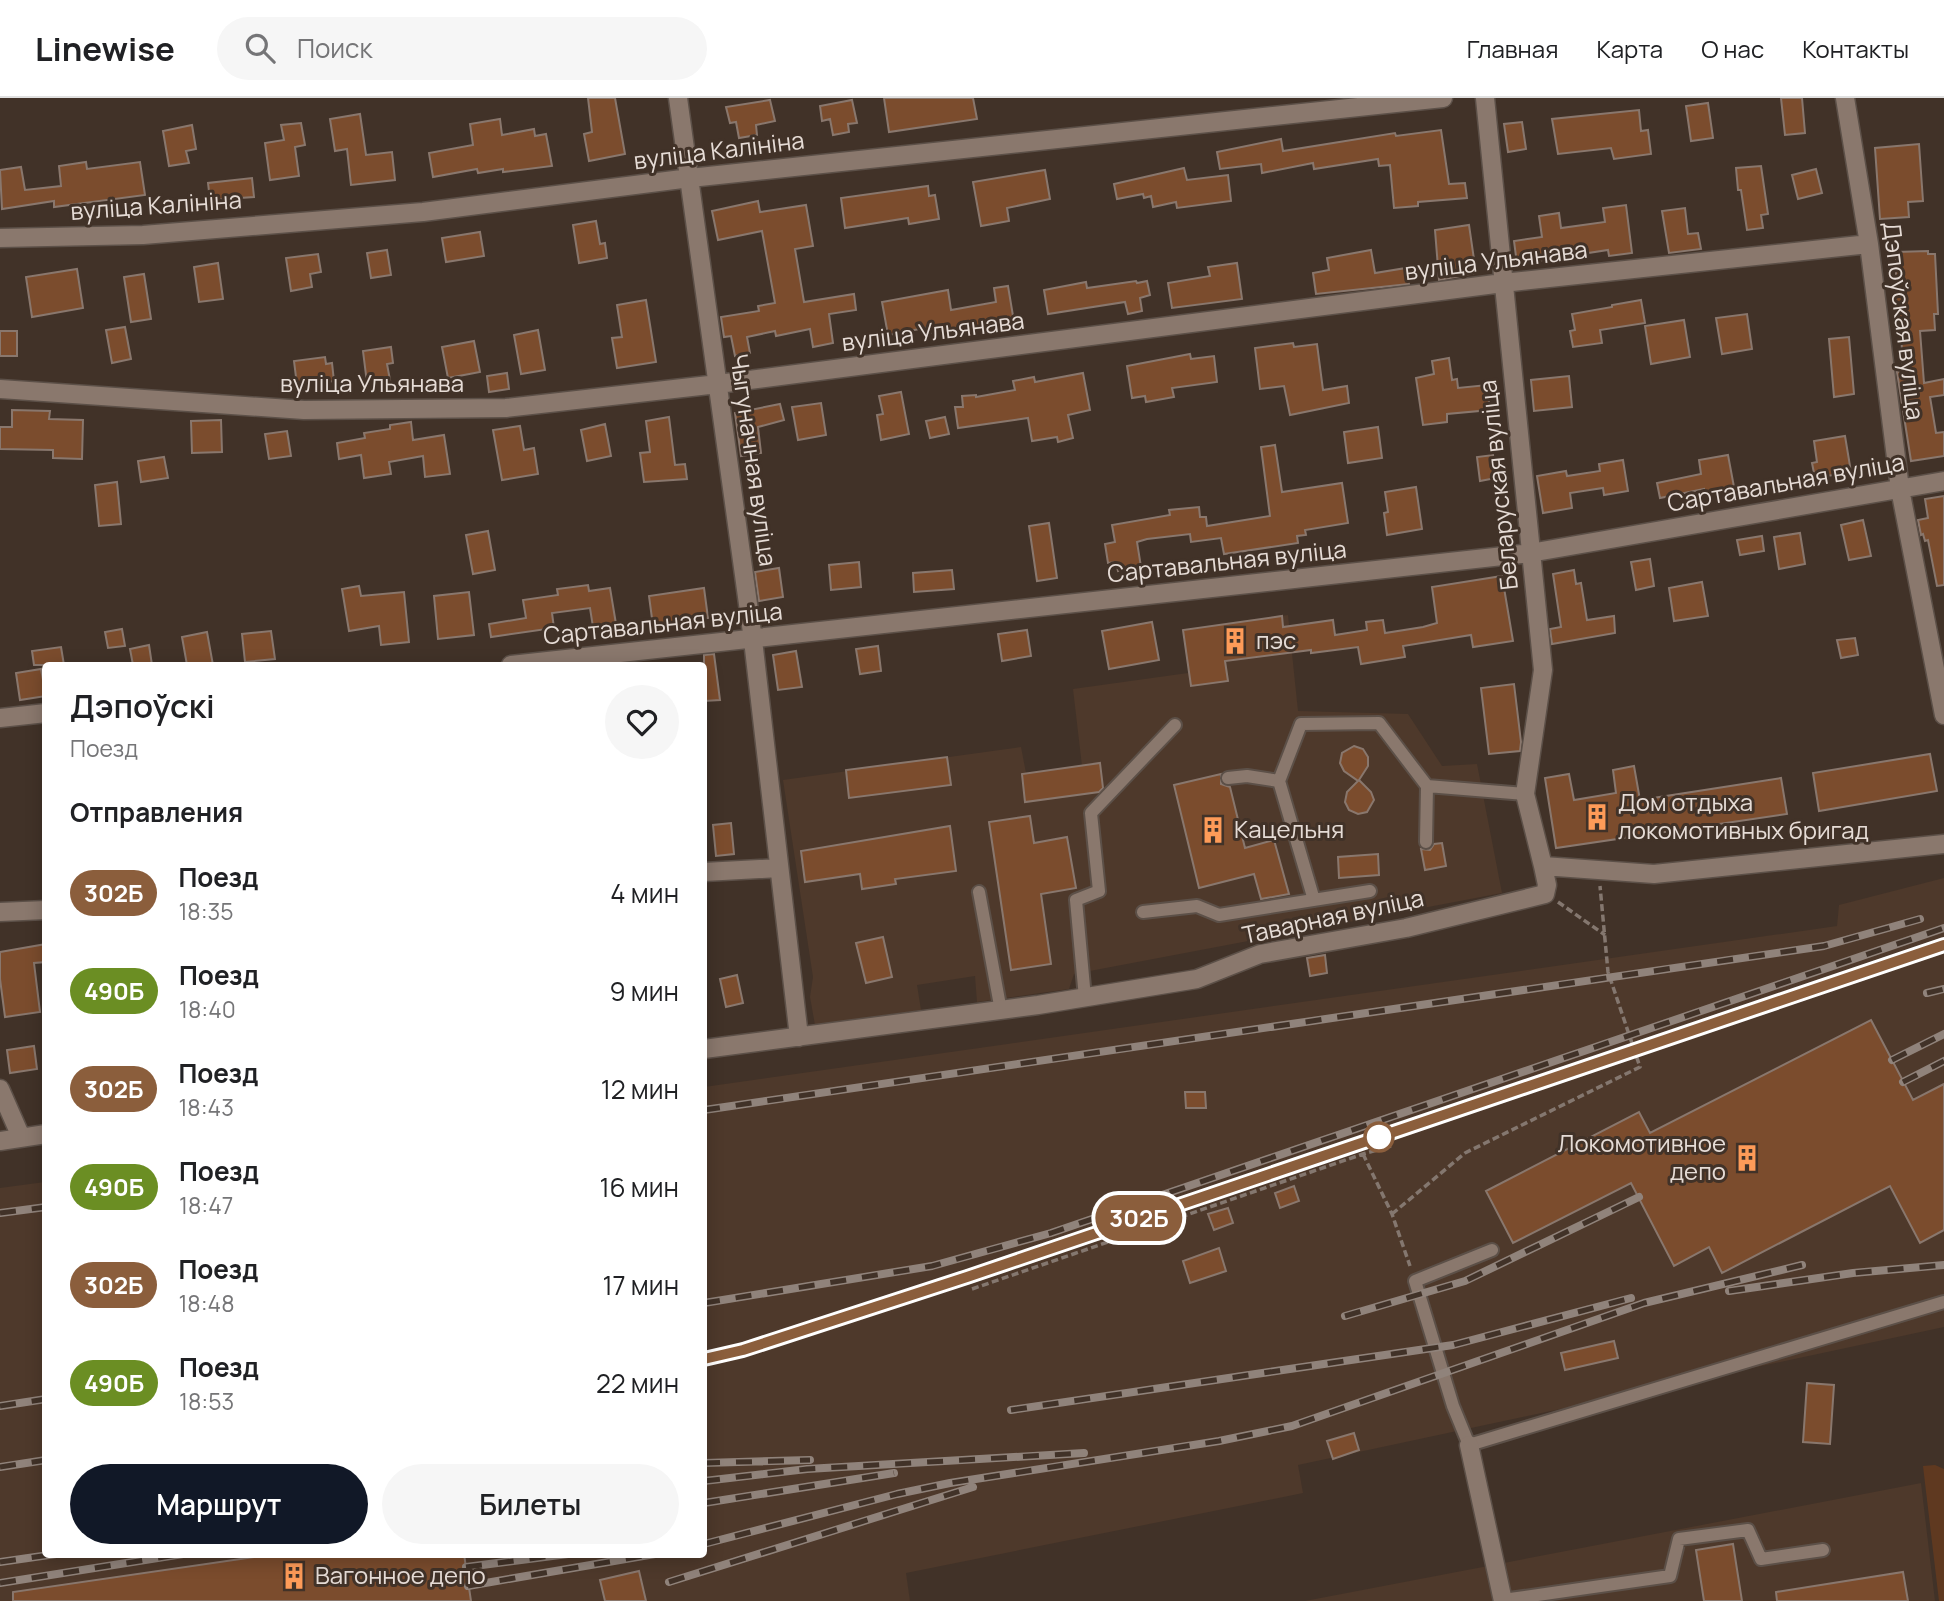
<!DOCTYPE html>
<html lang="ru">
<head>
<meta charset="utf-8">
<style>
	body { margin:0; font-family:Manrope,sans-serif; background:#f6f6f6; color:#202124; height:100vh; display:flex; flex-direction:column; font-size:26px; white-space:nowrap }
	* { box-sizing:border-box; margin:0 }
	p { font-size:23px; color:#757577 }
	.icon { flex:none; width:38px; height:38px; fill:none; stroke:currentColor; stroke-width:2; stroke-linecap:round; stroke-linejoin:round }
	.map { position:relative; flex:1; overflow:hidden }
	.details { position:absolute; left:42px; top:564px; width:665px; height:896px; display:flex; flex-direction:column; background:#fff; border-radius:7px; box-shadow:0 4px 18px #0003 }
	.details>* { flex:none }
	.badge { padding:0 14px; border-radius:23px; font-size:24px; line-height:46px }
	.map>.badge { position:absolute; translate:-50% -50%; box-shadow:0 0 0 4px #fff }
	h2 { padding:0 28px; font-size:26px; line-height:63px }
	.round { display:grid; place-items:center; flex:none; width:74px; height:74px; border-radius:37px; background:#f6f6f6 }
	.summary { display:flex; align-items:center; justify-content:space-between; height:119px; padding:0 28px }
	h1 { font-size:33px; font-weight:600; line-height:52px }
	.primary-button { display:flex; gap:14px; margin-top:auto; padding:14px 28px }
	.primary-button a { flex:1; height:80px; border-radius:42px; background:#111827; color:#fff; font-size:28px; font-weight:600; line-height:80px; text-align:center }
	.primary-button a+a { background:#f6f6f6; color:#202124 }
	ul { padding:0; list-style:none }
	li { display:flex; align-items:center; gap:21px; height:98px; padding:0 28px }
	li div { flex:1 }
	li b { display:block; font-size:26px }
	li em { font-style:normal }
	li .badge { min-width:77px; font-weight:700; text-align:center }
	header { display:flex; align-items:center; gap:42px; box-sizing:border-box; height:98px; padding:0 35px; background:#fff; border-bottom:2px solid #e0e0e0 }
	header strong { font-size:33px }
	nav { display:flex; gap:38px; margin-inline-start:auto; font-size:24px }
	.search { width:490px; height:63px; background:#f6f6f6; display:flex; align-items:center; gap:18px; box-sizing:border-box; padding:0 24px; border-radius:38px; color:#757577; font-size:26px }
	.map>svg:first-child { display:block }
</style>
</head>
<body>
<header>
<strong>Linewise</strong>
<div class="search"><svg class="icon" aria-label="search" viewBox="0 0 24 24"><circle cx="10" cy="10" r="6"/><path d="M15 15l6 6"/></svg>Поиск</div>
<nav><a>Главная</a><a>Карта</a><a>О нас</a><a>Контакты</a></nav>
</header>
<div class="map">
<svg width="1944" height="1503" viewBox="0 0 1944 1503">
	<rect width="100%" height="100%" fill="#413228"/>
	<path fill="#4e392b" d="M1288 517 1298 613 1408 616 1442 668 1477 666 1502 795 1074 876 1069 891 977 904 975 878 917 887 921 912 815 927 810 899 813 879 783 682 1021 649 1026 675 1082 668 1073 591 1188 575 1183 532Z
		M1944 780V1229L1298 1367 1303 1395 906 1475 910 1503H0V1090L45 1084 46 1456H704V989L1837 828 1839 807Z
		M1921 1385 1935 1503H1305Z"/>
	<path fill="#5f3920" d="M1935 1367 1944 1371V1503H1939L1923 1368Z"/>
	<path fill="#7b4c2d" stroke="#89776d" stroke-width="2" d="M588 0H615L625 56 589 63 584 36 592 34Z
		M884 0H973L977 21 889 34Z
		M1781 0H1802L1805 35 1785 37Z
		M770 2 775 23 756 27 757 37 739 40 736 24 730 25 726 9Z
		M852 2 857 25 848 26 849 34 833 37 830 21 822 23 820 8Z
		M1708 5 1713 40 1691 43 1686 8Z
		M1639 12 1641 33 1648 32 1651 56 1614 61 1611 50 1558 56 1552 21Z
		M360 16 366 57 392 54 395 82 351 87 347 51 335 53 330 21Z
		M500 21 502 37 534 31 535 38 546 36 552 68 503 74V71L478 75 477 71 433 79 429 55 473 47 470 26Z
		M1522 24 1526 51 1508 54 1504 26Z
		M301 25 305 47 295 49 299 78 270 82 265 45 284 42 281 27Z
		M192 27 196 51 186 53 189 65 169 68 163 33Z
		M1441 32 1449 86 1465 85 1467 100 1418 104V108L1394 110 1390 67 1379 68 1378 61 1314 71 1313 65 1262 75 1261 66 1220 71 1217 54 1281 41 1283 53 1395 35 1396 38Z
		M1919 46 1923 103 1908 104 1909 119 1880 121 1875 50Z
		M86 64 87 71 140 64 145 97 54 109V103L2 111 0 72 21 69 25 92 61 88 59 68Z
		M1761 68 1768 116 1761 117 1763 130 1747 132 1741 92H1738L1736 70Z
		M1184 70 1187 82 1228 77 1231 103 1177 110 1176 104 1153 109 1151 98 1144 100 1143 96 1117 101 1114 86Z
		M1816 71 1822 95 1798 101 1792 77Z
		M1045 72 1050 101 1007 110 1009 123 981 128 973 84Z
		M252 80 254 99 210 102 208 85Z
		M928 88 929 98 935 97 939 121 909 126 908 120 845 130 841 100Z
		M758 103 760 114 806 107 813 148 795 151 804 204 854 196 856 212 829 216 833 245 813 249 810 231 776 238 775 233 747 239 750 255 735 258 731 238 724 239 721 219 759 213 758 208 775 205 762 133 718 142 712 113Z
		M1626 107 1632 155 1609 158 1608 152 1517 166 1514 143 1542 139 1539 118 1559 115 1561 130 1605 124 1603 110Z
		M1685 110 1688 136 1698 135 1701 151 1669 155 1662 113Z
		M596 123 600 146 605 145 607 160 579 165 573 127Z
		M1469 127 1476 175 1439 182 1435 132Z
		M480 134 484 158 446 164 442 140Z
		M387 152 391 177 371 180 367 155Z
		M1371 152 1375 175 1406 170 1409 186 1316 196 1313 175 1329 172 1327 160Z
		M1928 153V156H1935L1938 216H1934L1935 232 1920 233 1924 285 1944 281V297L1930 299 1936 335 1944 334V358L1911 363 1897 274 1903 273 1901 234H1896V154Z
		M318 156 321 174 310 176 312 189 291 193 286 160Z
		M218 165 223 201 199 204 194 169Z
		M1237 165 1242 201 1172 210 1168 185 1210 178 1208 169Z
		M77 171 83 210 32 219 26 179Z
		M144 176 151 221 131 224 124 179Z
		M1136 183 1137 185 1147 183 1150 197 1140 200 1142 213 1128 216 1125 204 1048 216 1044 192 1086 184 1087 190Z
		M1008 188 1014 224 930 235V229L888 237 882 204 948 192 951 212 996 204 994 190Z
		M646 202 656 264 617 270 612 240 622 239 617 207Z
		M1641 202 1645 225 1600 232 1602 245 1573 249 1570 233 1575 232 1572 216 1612 209V207Z
		M1747 216 1752 251 1722 256 1716 220Z
		M1684 222 1690 259 1651 266 1645 228Z
		M125 229 131 261 112 265 106 232Z
		M538 232 545 272 521 276 514 237Z
		M0 233H17V258H0Z
		M1849 239 1854 296 1834 299 1829 241Z
		M474 243 480 274 448 280 442 249Z
		M1293 245 1294 249 1317 246 1323 292 1347 288 1349 305 1290 317 1284 288 1260 291 1255 250Z
		M391 249 393 265 387 266 390 282 367 285 363 253Z
		M1190 256 1191 261 1214 258 1217 284 1172 290 1174 299 1146 304 1145 298 1132 300 1127 268Z
		M325 259 326 266 332 265 334 283 297 287 294 263Z
		M1449 260 1452 282 1457 281 1458 290 1487 287 1490 312 1447 316V324L1423 327 1416 280 1434 276 1432 263Z
		M507 275 509 291 489 294 487 278Z
		M1083 275 1090 312 1068 317 1073 340 1058 344 1057 339 1032 343 1028 320 958 330 955 309H963L962 298 976 297V299L1015 292 1013 283 1034 279 1035 284Z
		M1569 278 1572 309 1534 313 1531 282Z
		M901 294 909 336 881 342 877 317 883 316 879 298Z
		M821 305 826 337 798 342 792 309Z
		M780 306 784 322 758 329 761 355 741 358 735 315Z
		M12 312 50 313 49 321 83 322 82 361 53 360V352L0 351V329H12Z
		M669 319 675 367 685 366 687 381 644 384 640 355 650 354 646 323Z
		M945 319 949 336 930 340 926 323Z
		M221 322 222 354 192 355 191 323Z
		M411 324 413 342 444 337 450 376 425 379 423 358 389 364 391 376 364 380 361 357 339 361 337 345 365 340 364 335 390 331V327Z
		M605 326 611 358 587 363 581 332Z
		M520 328 524 352 534 350 538 376 502 382 493 332Z
		M1378 329 1382 360 1348 365 1344 334Z
		M287 333 291 358 269 361 265 336Z
		M1845 338 1851 374 1815 380 1812 365 1817 364 1814 343Z
		M1275 347 1282 394 1342 385 1348 425 1305 432 1306 437 1297 438 1298 445 1224 456 1221 440 1191 444 1190 436 1147 441 1137 444 1141 469 1118 473 1116 464 1108 465 1105 446 1115 444 1112 427 1170 417 1169 412 1199 409 1200 419H1206L1207 428 1270 418 1261 349Z
		M1493 357 1496 380 1480 383 1477 359Z
		M1728 357 1734 389 1704 394V391L1660 400 1657 385 1701 376 1699 362Z
		M164 359 168 380 141 384 138 363Z
		M1623 362 1628 393 1604 397 1603 390 1570 395 1572 410 1543 415 1537 378 1566 373 1567 378 1600 373 1599 366Z
		M117 384 121 426 99 428 95 387Z
		M1416 389 1422 431 1387 437 1384 415 1388 414 1385 394Z
		M1944 398V487L1937 488 1928 442 1925 443 1923 436 1921 437 1918 422 1928 420 1925 401Z
		M1863 422 1871 458 1849 462 1841 427Z
		M1049 425 1057 480 1037 483 1029 428Z
		M488 433 495 472 473 476 466 437Z
		M1800 435 1805 466 1779 471 1774 439Z
		M1762 438 1764 453 1740 457 1737 442Z
		M1650 461 1654 488 1636 492 1631 464Z
		M859 464 861 489 831 492 829 467Z
		M779 470 783 499 759 503 755 474Z
		M952 472 954 491 914 494 913 475Z
		M1574 472 1576 486 1581 485 1587 522 1614 518 1615 535 1552 546 1550 531 1561 529 1553 476Z
		M1502 478 1513 543 1473 549 1471 537 1403 548 1405 559 1361 566 1358 549 1311 555V552L1225 563 1228 583 1191 588 1183 532 1282 518 1283 529 1333 522 1335 537 1367 532 1366 524 1383 522 1385 535 1423 529 1437 525 1432 489Z
		M1702 484 1708 518 1674 523 1669 490Z
		M588 487 589 493 610 490 616 526 593 529 590 510 552 515 554 530 491 539 489 526 526 520 523 502 558 497 557 491Z
		M359 488 361 498 404 494 409 544 381 547 379 528 349 533 342 491Z
		M704 490 708 520 653 528 649 498Z
		M469 494 474 537 438 541 434 498Z
		M1152 524 1159 562 1109 571 1102 533Z
		M122 531 125 548 108 550 105 534Z
		M1027 532 1031 558 1002 563 998 536Z
		M271 533 275 561 245 564 242 536Z
		M207 534 213 567H187L182 539Z
		M1855 540 1858 557 1841 560 1837 542Z
		M149 547 152 567H133L130 551Z
		M878 548 881 573 860 576 856 551Z
		M61 549 64 567H34L32 553Z
		M796 553 802 589 778 592 773 557Z
		M714 556 720 602 704 603V557Z
		M41 571 46 598 20 602 16 575Z
		M1514 586 1521 644 1520 653 1489 656 1481 590Z
		M1354 648 1363 651 1368 659V668L1359 682 1371 694 1374 702 1367 714 1358 716 1349 712 1345 704 1347 694 1358 683 1344 673 1340 665 1342 655Z
		M1930 656 1937 693 1819 713 1813 675Z
		M947 659 951 687 849 700 846 672Z
		M1100 665 1103 690 1099 694 1025 704 1022 676Z
		M1634 668 1640 702 1781 680 1787 716 1556 750 1545 680 1569 676 1574 702 1616 695 1613 672Z
		M1221 676V686L1230 689 1245 750 1274 742 1289 796 1261 801 1254 776 1199 790 1174 687Z
		M1030 718 1034 745 1067 739 1076 790 1041 796 1051 866 1011 872 989 724Z
		M731 725 734 756 716 758 713 727Z
		M950 728 956 773 895 781 896 786 862 791 860 776 805 784 801 753Z
		M1442 745 1446 768 1425 772 1421 751 1430 752 1434 746Z
		M1378 756 1379 777 1339 780 1338 759Z
		M883 839 892 879 866 885 856 845Z
		M46 846V864L34 865 40 914 5 919 0 881V854Z
		M1325 857 1327 875 1310 878 1307 860Z
		M737 877 743 905 726 909 720 881Z
		M1871 922 1913 1002 1944 986V1132L1920 1145 1890 1088 1722 1175 1709 1149 1674 1168 1631 1085 1513 1145 1486 1093 1639 1014 1650 1035Z
		M34 948 37 971 10 975 7 952Z
		M1185 994H1205L1206 1010H1186Z
		M1294 1088 1299 1103 1280 1110 1275 1095Z
		M1228 1110 1233 1125 1214 1132 1208 1116Z
		M1219 1150 1226 1173 1190 1185 1183 1163Z
		M1614 1243 1618 1260 1565 1272 1561 1255Z
		M1807 1285 1834 1287 1830 1346 1803 1344Z
		M1354 1335 1359 1352 1333 1361 1327 1343Z
		M1733 1446 1742 1503H1704L1696 1452Z
		M275 1456H464L471 1503H13V1494Z
		M639 1473 646 1503H605L600 1482Z
		M1903 1474 1908 1503H1777L1776 1494Z"/>
	<g fill="none" stroke-linecap="round" stroke-linejoin="round">
		<defs>
			<path id="service" d="M1228 680 1247 678 1279 683 1314 802
				M1279 683 1301 626 1379 625 1427 688 1525 696
				M1426 744 1427 688
				M979 794 1001 913
				M1143 814 1197 808 1219 817 1370 793
				M1085 900 1076 802 1099 793 1091 715 1175 627
				M1492 1152 1415 1183 1453 1308 1469 1347 1944 1204
				M1503 1502 1670 1478 1679 1441 1748 1432 1761 1461 1823 1452"/>
			<path id="minor" d="M678 0 753 542 799 939
				M1485 0 1543 572 1525 696 1543 768
				M1845 0 1869 146 1900 391 1944 617
				M0 140 143 137 423 114 690 80 1443 0
				M0 291 304 312 506 310 718 286 1503 185 1869 146
				M511 567 1530 455 1944 383
				M0 620 46 615
				M704 774 779 770
				M0 814 46 812
				M704 951 1038 907 1197 881 1260 856 1406 830 1545 796 1547 787 1543 768 1654 776 1944 746
				M0 991 21 1039
				M0 1043 46 1036
				M1469 1347 1503 1503"/>
		</defs>
		<use href="#service" stroke="#5c5048" stroke-width="16"/>
		<use href="#minor" stroke="#5c5048" stroke-width="21"/>
		<path stroke="#84776f" stroke-width="3.5" stroke-dasharray="7 3.5" stroke-linecap="butt" d="M1558 804 1605 837
			M1363 1056 1392 1116 1410 1168
			M1392 1116 1465 1055 1640 969 1608 874 1600 788
			M972 1191 1363 1056 1391 1048"/>
		<use href="#service" stroke="#8a786d" stroke-width="12"/>
		<use href="#minor" stroke="#8a786d" stroke-width="18"/>
		<defs>
			<path id="rail" d="M1927 895 1944 891
				M1892 962 1944 936
				M1903 984 1944 963
				M704 1012 1824 848 1920 821
				M0 1115 46 1109
				M1729 1193 1853 1175 1944 1167
				M704 1205 932 1168 1051 1135 1944 830
				M1345 1218 1465 1183 1639 1099
				M704 1261 743 1252 967 1179 1944 847
				M0 1308 46 1301
				M1011 1312 1453 1247 1631 1200
				M704 1365 810 1362
				M0 1369 46 1362
				M704 1383 807 1371 1084 1355
				M704 1405 894 1375
				M704 1446 897 1396 950 1385 1219 1343 1292 1328 1644 1205 1802 1167
				M0 1464 56 1456
				M466 1469 568 1456
				M669 1484 973 1389
				M0 1485 183 1456
				M468 1488 655 1456"/>
		</defs>
		<use href="#rail" stroke="#90837b" stroke-width="8"/>
		<use href="#rail" stroke="#413228" stroke-width="5" stroke-dasharray="16" stroke-linecap="butt"/>
	</g>
	<g fill="none" stroke-linecap="round" stroke-linejoin="round">
		<defs>
			<path id="line" d="M704 1261 743 1252 967 1179 1944 847"/>
		</defs>
		<use href="#line" stroke="#fff" stroke-width="16"/>
		<use href="#line" stroke="#8b5e3c" stroke-width="10"/>
	</g>
	<defs>
		<symbol id="building-bare" viewBox="-9 -9 18 18"><path d="M-4-6H4V6H1V3H-1V6H-4ZM-2.5-4.3h1.7v1.8h-1.7ZM.8-4.3h1.7v1.8H.8ZM-2.5-1h1.7V.8h-1.7ZM.8-1h1.7V.8H.8Z" fill="#fe9b58" stroke="#413228" stroke-width="2.5" paint-order="stroke"/></symbol>
	</defs>
	<g fill-rule="evenodd">
		<use href="#building-bare" x="1216" y="524" width="38" height="38"/>
		<use href="#building-bare" x="1578" y="700" width="38" height="38"/>
		<use href="#building-bare" x="1194" y="713" width="38" height="38"/>
		<use href="#building-bare" x="1728" y="1041" width="38" height="38"/>
		<use href="#building-bare" x="275" y="1459" width="38" height="38"/>
	</g>
	<circle fill="#fff" stroke="#8b5e3c" stroke-width="3.5" cx="1379" cy="1039" r="14"/>
	<g text-anchor="middle" stroke-width="6" stroke-linejoin="round" paint-order="stroke">
		<g font-size="24" fill="#e6dcd6" stroke="#413228">
			<text transform="translate(719 53) rotate(-7)" y="8">вуліца Калініна</text>
			<text transform="translate(156 108) rotate(-4)" y="8">вуліца Калініна</text>
			<text transform="translate(1496 163) rotate(-7)" y="8">вуліца Ульянава</text>
			<text transform="translate(1903 223) rotate(83)" y="8">Дэпоўская вуліца</text>
			<text transform="translate(933 234) rotate(-7)" y="8">вуліца Ульянава</text>
			<text x="372" y="294">вуліца Ульянава</text>
			<text transform="translate(753 362) rotate(82)" y="8">Чыгуначная вуліца</text>
			<text transform="translate(1786 385) rotate(-10)" y="8">Сартавальная вуліца</text>
			<text transform="translate(1499 387) rotate(-96)" y="8">Беларуская вуліца</text>
			<text transform="translate(1227 464) rotate(-6)" y="8">Сартавальная вуліца</text>
			<text transform="translate(663 526) rotate(-6)" y="8">Сартавальная вуліца</text>
			<text transform="translate(1333 819) rotate(-12)" y="8">Таварная вуліца</text>
		</g>
		<g font-size="24" fill="#e6dcd6" stroke="#413228" text-anchor="start">
			<text x="1256" y="551">пэс</text>
			<text x="1618" y="713">Дом отдыха<tspan x="1618" dy="28">локомотивных бригад</tspan></text>
			<text x="1234" y="740">Кацельня</text>
			<text x="1726" y="1054" text-anchor="end">Локомотивное<tspan x="1726" dy="28">депо</tspan></text>
			<text x="315" y="1486">Вагонное депо</text>
		</g>
	</g>
</svg>
<b class="badge" style="left:1139px;top:1120px;background:#8b5e3c;color:#fff">302Б</b>
<section class="details">
<div class="summary"><div><h1>Дэпоўскі</h1><p>Поезд</p></div><a class="round"><svg class="icon" aria-label="heart" viewBox="0 0 24 24"><path d="M12 20l-8-8c-3-5 5-10 8-4 3-6 11-1 8 4z"/></svg></a></div>
<h2>Отправления</h2>
<ul>
<li><span class="badge" style="background:#8b5e3c;color:#fff">302Б</span><div><b>Поезд</b><p>18:35</p></div><em>4 мин</em></li>
<li><span class="badge" style="background:#6b8e23;color:#fff">490Б</span><div><b>Поезд</b><p>18:40</p></div><em>9 мин</em></li>
<li><span class="badge" style="background:#8b5e3c;color:#fff">302Б</span><div><b>Поезд</b><p>18:43</p></div><em>12 мин</em></li>
<li><span class="badge" style="background:#6b8e23;color:#fff">490Б</span><div><b>Поезд</b><p>18:47</p></div><em>16 мин</em></li>
<li><span class="badge" style="background:#8b5e3c;color:#fff">302Б</span><div><b>Поезд</b><p>18:48</p></div><em>17 мин</em></li>
<li><span class="badge" style="background:#6b8e23;color:#fff">490Б</span><div><b>Поезд</b><p>18:53</p></div><em>22 мин</em></li>
</ul>
<div class="primary-button"><a>Маршрут</a><a>Билеты</a></div>
</section>
</div>
</body>
</html>
